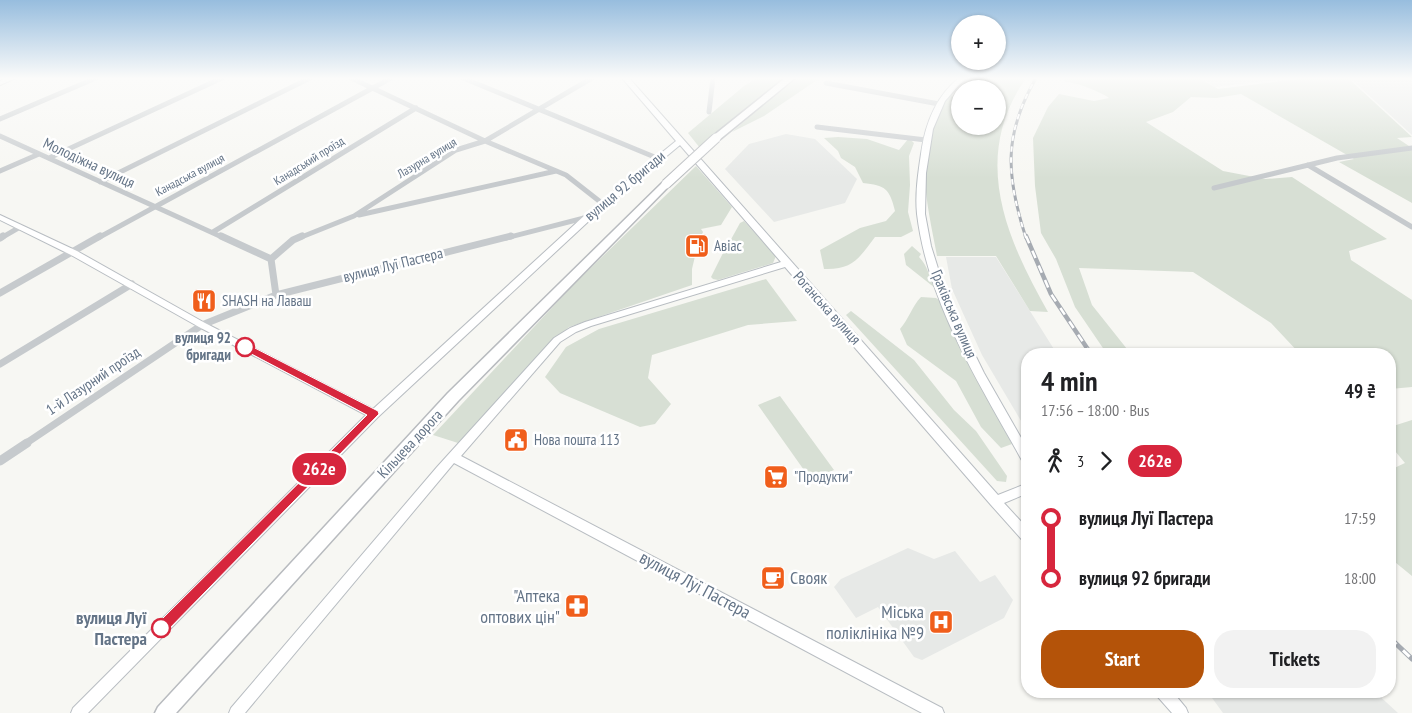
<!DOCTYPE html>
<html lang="en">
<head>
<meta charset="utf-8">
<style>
	body { margin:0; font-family:"PT Sans Narrow",sans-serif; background:#f2f2f2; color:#202124; height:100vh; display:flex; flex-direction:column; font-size:19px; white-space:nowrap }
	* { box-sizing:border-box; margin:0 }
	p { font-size:16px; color:#757577 }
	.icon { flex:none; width:28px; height:28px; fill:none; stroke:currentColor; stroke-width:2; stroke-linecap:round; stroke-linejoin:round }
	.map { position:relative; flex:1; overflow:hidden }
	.details { position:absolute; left:1021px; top:348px; width:375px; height:350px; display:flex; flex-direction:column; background:#fff; border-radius:20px; box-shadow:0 1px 4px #0004 }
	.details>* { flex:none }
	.badge { padding:0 10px; border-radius:16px; font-size:18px; line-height:32px }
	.buttons { position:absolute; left:951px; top:15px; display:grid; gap:10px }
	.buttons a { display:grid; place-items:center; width:55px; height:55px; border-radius:50%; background:#fff; box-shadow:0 1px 4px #0004; font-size:25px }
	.map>.badge { position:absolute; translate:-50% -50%; box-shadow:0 0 0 2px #fff }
	.legs { display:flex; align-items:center; gap:8px; height:55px; padding:0 20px; font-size:16px }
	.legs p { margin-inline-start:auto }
	.overview { display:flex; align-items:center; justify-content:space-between; height:85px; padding:0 20px }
	h1 { font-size:28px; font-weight:700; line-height:38px }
	.action { display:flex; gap:10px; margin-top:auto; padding:10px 20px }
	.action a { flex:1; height:58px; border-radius:20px; background:#b45309; color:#fff; font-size:20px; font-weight:700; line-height:58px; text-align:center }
	.action a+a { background:#f2f2f2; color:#202124 }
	ul { padding:0 20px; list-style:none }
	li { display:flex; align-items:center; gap:18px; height:60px; font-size:19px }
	li i { display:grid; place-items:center; width:8px; height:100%; margin:0 6px; background:currentColor }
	li i::after { content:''; width:12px; height:12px; margin:-6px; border:4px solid; border-radius:50%; background:#fff }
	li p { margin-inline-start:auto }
	li:first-child i { background:linear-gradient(#0000 50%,currentColor 0) }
	li:last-child i { background:linear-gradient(currentColor 50%,#0000 0) }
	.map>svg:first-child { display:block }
</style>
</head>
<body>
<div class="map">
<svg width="1412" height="713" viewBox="0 0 1412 713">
	<rect width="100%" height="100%" fill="#f7f7f3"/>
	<path fill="#e7e9e7" d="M1201 78H1295L1215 87Z
		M1350 78H1412V135Z
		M786 134 815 139 857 179 845 203 774 222 725 169 749 144Z
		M946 257H996L1057 354H1028L1027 431 982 355 952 289Z
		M908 548 934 559 955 551 980 582 995 575 1013 600 1004 618 922 660 914 657 878 607 856 618 834 587 841 579Z
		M1207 691H1374L1398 713H1223Z"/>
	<path fill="#d7dfd4" d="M757 78H786L700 148 688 133 744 86Z
		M798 78H820L764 116 732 132 764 104Z
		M974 78H1026C971 157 1005 236 1048 312L1030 311 996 256H937C930 217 918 174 930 134 935 118 944 103 952 88V97L960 90V126H998V89H961Z
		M1062 78H1199L1218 89 1307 78H1348L1412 137 1397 138 1412 148V203L1339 162 1354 159 1241 94 1216 98 1191 97 1173 112 1146 122 1223 171 1265 179 1292 177 1387 239 1349 251 1351 260 1412 300V387L1390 389V354H1300L1271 323 1193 272 1079 268 1092 305 1131 354H1107L1075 307 1056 259 1041 233 1035 186 1033 138 1048 107 1059 94 1094 101 1109 98C1101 92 1076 82 1066 82Z
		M838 137 867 139 899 150 909 138 914 143 909 156 910 185 908 212 913 231 901 237H875C859 258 853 270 824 269L820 250 860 228 886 221 895 211C890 189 885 185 863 183L855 167 841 158 838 151 824 138Z
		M696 166 732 207 721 225 701 229 703 232 699 241 690 240 685 249 696 252 692 269V285L569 327 458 443 433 435 574 284Z
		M744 221 776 256 773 263 718 280 713 279 711 277 725 249 724 244 729 243 740 223Z
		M912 246 921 254 919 257C928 266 929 277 935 288L906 265 904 254Z
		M766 279 797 321 748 325 652 355 648 378 671 404 655 424 640 427 560 393 545 377 566 347 599 329Z
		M921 297 936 298 941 301 973 372 1012 444 1001 448 981 427 956 381 907 345 900 329C909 319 912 306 921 297Z
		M851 311 914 360 954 410 976 431 1007 476 1006 482 997 481 846 315Z
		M780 396 834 470 811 480 758 405Z
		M1412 420V576L1390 558V470L1405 463 1390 445V427Z"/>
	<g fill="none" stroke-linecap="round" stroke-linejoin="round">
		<defs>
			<path id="secondary" d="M6 78H16L0 85V81Z
				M622 78H629L998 495 1028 483V493L1004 503 1028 529V543L1024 542 991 505 785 267 591 326 576 332 560 342 461 456 942 708 944 713H922L454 463 245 713H229L231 708 437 467 554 338 570 328 585 322 781 262 680 145 591 219 378 417 88 713H71L73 708 366 415 199 327 71 255 0 220V215L77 251 205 323 373 409 585 215 676 141Z
				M959 78H967L958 86 945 101 933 129 926 173 925 214 931 246 941 278 953 310 984 373 1028 450V465L1024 464C981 386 928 305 917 214 915 194 918 174 921 154 925 125 935 97 959 78Z
				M1155 691H1172L1186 708 1188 713H1172L1157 696Z"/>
			<path id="highway" d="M785 78H795L719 140H713V136Z
				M666 181 669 182V186L458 401 176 713H155L158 707 448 393 663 182Z"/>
		</defs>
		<use href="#secondary" stroke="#b8bdc2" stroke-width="2"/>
		<use href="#highway" stroke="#b8bbbf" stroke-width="3"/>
		<path stroke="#c6cacd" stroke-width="5" d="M351 78 485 141 566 175 603 204
			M463 78 657 158
			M826 83 939 104
			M709 112 713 78
			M0 119 96 78
			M817 127 926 140
			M0 136 224 238
			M49 158 222 78
			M1308 165 1412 227
			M0 171 39 154
			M100 182 310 78
			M1214 188 1337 158 1412 148
			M359 215 556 171
			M213 232 416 108
			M1 238 20 227
			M98 238 391 78
			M299 238 354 216 456 150 485 141 592 78
			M506 238 588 217"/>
		<path stroke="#c6cacd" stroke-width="7" d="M221 236 271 259 276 295
			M0 238 3 236
			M271 259 293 240 302 236
			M0 293 100 236
			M0 364 132 284
			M25 444 202 325 276 295 511 236"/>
		<path stroke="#c6cacd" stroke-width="9" d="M0 461 27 443"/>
		<use href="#secondary" fill="#fff" fill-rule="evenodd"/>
		<use href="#highway" fill="#fff" fill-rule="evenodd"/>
		<defs>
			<path id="rail-far2" d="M1026 238C1006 176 1003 135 1036 78"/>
			<path id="rail-far1" d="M1026 236 1051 294 1091 354"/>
			<path id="rail" d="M1390 638 1412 659"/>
		</defs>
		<use href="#rail-far2" stroke="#a6abb2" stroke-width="3"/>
		<use href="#rail-far1" stroke="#a6abb2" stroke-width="4.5"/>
		<use href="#rail" stroke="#a6abb2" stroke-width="5"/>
		<use href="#rail-far2" stroke="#fff" stroke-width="2" stroke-dasharray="5.5" stroke-linecap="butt"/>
		<use href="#rail-far1" stroke="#fff" stroke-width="2.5" stroke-dasharray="8" stroke-linecap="butt"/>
		<use href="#rail" stroke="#fff" stroke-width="3" stroke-dasharray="9" stroke-linecap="butt"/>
		<defs>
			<path id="highway-bridge" d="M666 184 716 138"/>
		</defs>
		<use href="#highway-bridge" stroke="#b8bbbf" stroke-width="11" stroke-linecap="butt"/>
		<use href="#highway-bridge" stroke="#fff" stroke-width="9"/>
	</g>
	<linearGradient id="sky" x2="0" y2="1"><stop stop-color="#97bdde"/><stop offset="0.44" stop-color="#fbfbfa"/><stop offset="1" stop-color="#fbfbfa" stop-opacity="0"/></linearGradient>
	<rect width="1412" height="178" fill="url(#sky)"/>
	<path fill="#d7263d" stroke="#fff" d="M245 343 378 411 379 414 166 632 161 634 157 632 155 628 157 624 367 415 242 349 240 347Z"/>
	<defs>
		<symbol id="fuel-square" viewBox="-11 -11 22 22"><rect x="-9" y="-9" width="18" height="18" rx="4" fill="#f05e1b" stroke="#fff"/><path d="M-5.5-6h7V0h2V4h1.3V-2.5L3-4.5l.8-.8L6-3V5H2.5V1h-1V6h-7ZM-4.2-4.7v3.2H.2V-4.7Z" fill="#fff"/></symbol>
		<symbol id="restaurant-square" viewBox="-11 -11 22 22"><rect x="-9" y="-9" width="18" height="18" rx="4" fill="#f05e1b" stroke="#fff"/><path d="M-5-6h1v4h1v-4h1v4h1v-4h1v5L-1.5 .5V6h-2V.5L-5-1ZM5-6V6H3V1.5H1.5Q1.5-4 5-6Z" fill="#fff"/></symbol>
		<symbol id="civic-square" viewBox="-11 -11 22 22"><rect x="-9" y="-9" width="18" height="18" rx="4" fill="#f05e1b" stroke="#fff"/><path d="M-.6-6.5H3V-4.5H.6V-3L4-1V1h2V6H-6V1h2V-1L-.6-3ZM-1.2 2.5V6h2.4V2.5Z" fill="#fff"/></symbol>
		<symbol id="supermarket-square" viewBox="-11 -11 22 22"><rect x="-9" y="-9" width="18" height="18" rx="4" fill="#f05e1b" stroke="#fff"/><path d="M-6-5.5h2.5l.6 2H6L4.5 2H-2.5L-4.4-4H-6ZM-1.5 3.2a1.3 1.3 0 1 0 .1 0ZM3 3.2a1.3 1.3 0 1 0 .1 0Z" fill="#fff"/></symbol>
		<symbol id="cafe-square" viewBox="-11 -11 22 22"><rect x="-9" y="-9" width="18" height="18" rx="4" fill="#f05e1b" stroke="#fff"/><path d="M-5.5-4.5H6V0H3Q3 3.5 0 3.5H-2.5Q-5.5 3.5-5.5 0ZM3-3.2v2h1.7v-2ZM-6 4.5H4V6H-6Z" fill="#fff"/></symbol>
		<symbol id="pharmacy-square" viewBox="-11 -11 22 22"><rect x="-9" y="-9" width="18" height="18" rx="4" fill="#f05e1b" stroke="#fff"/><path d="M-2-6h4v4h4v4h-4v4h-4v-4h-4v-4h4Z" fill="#fff"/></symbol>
		<symbol id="hospital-square" viewBox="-11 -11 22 22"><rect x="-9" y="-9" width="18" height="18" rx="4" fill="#f05e1b" stroke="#fff"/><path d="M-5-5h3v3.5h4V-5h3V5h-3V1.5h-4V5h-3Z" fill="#fff"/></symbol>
	</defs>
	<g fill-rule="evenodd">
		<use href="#fuel-square" x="683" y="232" width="28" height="28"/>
		<use href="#restaurant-square" x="190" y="287" width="28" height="28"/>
		<use href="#civic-square" x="502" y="426" width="28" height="28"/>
		<use href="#supermarket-square" x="762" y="463" width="28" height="28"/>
		<use href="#cafe-square" x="759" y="564" width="28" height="28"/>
		<use href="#pharmacy-square" x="563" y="592" width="28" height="28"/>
		<use href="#hospital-square" x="927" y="608" width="28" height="28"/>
	</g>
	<g fill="#fff" stroke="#d7263d" stroke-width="2.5">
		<circle cx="245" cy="347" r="9"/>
		<circle cx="161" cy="628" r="9"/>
	</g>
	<g text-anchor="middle" stroke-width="5" stroke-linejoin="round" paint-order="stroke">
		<g font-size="12" fill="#647487" stroke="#fff">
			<text transform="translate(427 158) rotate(-31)" y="4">Лазурна вулиця</text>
			<text transform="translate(309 161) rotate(-32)" y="4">Канадський проїзд</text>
			<text transform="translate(190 175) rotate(-28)" y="4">Канадська вулиця</text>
		</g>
		<g font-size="15" fill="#647487" stroke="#fff">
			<text transform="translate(89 163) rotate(25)" y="5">Молодіжна вулиця</text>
			<text transform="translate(625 186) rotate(-40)" y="5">вулиця 92 бригади</text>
			<text transform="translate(393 265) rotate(-14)" y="5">вулиця Луї Пастера</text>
			<text transform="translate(827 308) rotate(48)" y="5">Роганська вулиця</text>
			<text transform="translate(954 314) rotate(67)" y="5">Граківська вулиця</text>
			<text transform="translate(93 381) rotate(-34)" y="5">1-й Лазурний проїзд</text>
			<text transform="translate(410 444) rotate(-47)" y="5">Кільцева дорога</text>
		</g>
		<g font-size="15" fill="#647487" stroke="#fff" text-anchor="start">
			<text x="714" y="251">Авіас</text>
			<text x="222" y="306">SHASH на Лаваш</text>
			<text x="534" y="445">Нова пошта 113</text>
			<text x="794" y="482">"Продукти"</text>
		</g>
		<g font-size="15" font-weight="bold" fill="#647487" stroke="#fff" text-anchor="end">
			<text x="231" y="343">вулиця 92<tspan x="231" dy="17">бригади</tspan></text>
		</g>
		<g font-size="18" fill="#647487" stroke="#fff" text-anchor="end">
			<text x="790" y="584" text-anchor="start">Свояк</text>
			<text x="560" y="602">"Аптека<tspan x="560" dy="21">оптових цін"</tspan></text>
			<text x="924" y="618">Міська<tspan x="924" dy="21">поліклініка №9</tspan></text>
		</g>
		<g font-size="18" fill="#647487" stroke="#fff">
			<text transform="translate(695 585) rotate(28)" y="6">вулиця Луї Пастера</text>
		</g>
		<g font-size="18" font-weight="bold" fill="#647487" stroke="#fff" text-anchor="end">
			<text x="147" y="624">вулиця Луї<tspan x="147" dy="21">Пастера</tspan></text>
		</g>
	</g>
</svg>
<div class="buttons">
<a>+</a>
<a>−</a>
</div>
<b class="badge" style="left:319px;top:469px;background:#d7263d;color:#fff">262е</b>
<section class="details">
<div class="overview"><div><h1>4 min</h1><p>17:56 – 18:00 · Bus</p></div><b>49 ₴</b></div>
<div class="legs"><svg class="icon" aria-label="walk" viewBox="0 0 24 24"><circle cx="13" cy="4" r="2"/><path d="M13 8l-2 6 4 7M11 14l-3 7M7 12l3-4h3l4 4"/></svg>3<svg class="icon" aria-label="forward" viewBox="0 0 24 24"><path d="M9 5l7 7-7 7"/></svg><b class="badge" style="background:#d7263d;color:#fff">262е</b></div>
<ul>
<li><i style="color:#d7263d"></i><b>вулиця Луї Пастера</b><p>17:59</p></li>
<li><i style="color:#d7263d"></i><b>вулиця 92 бригади</b><p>18:00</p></li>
</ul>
<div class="action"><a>Start</a><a>Tickets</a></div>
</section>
</div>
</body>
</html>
